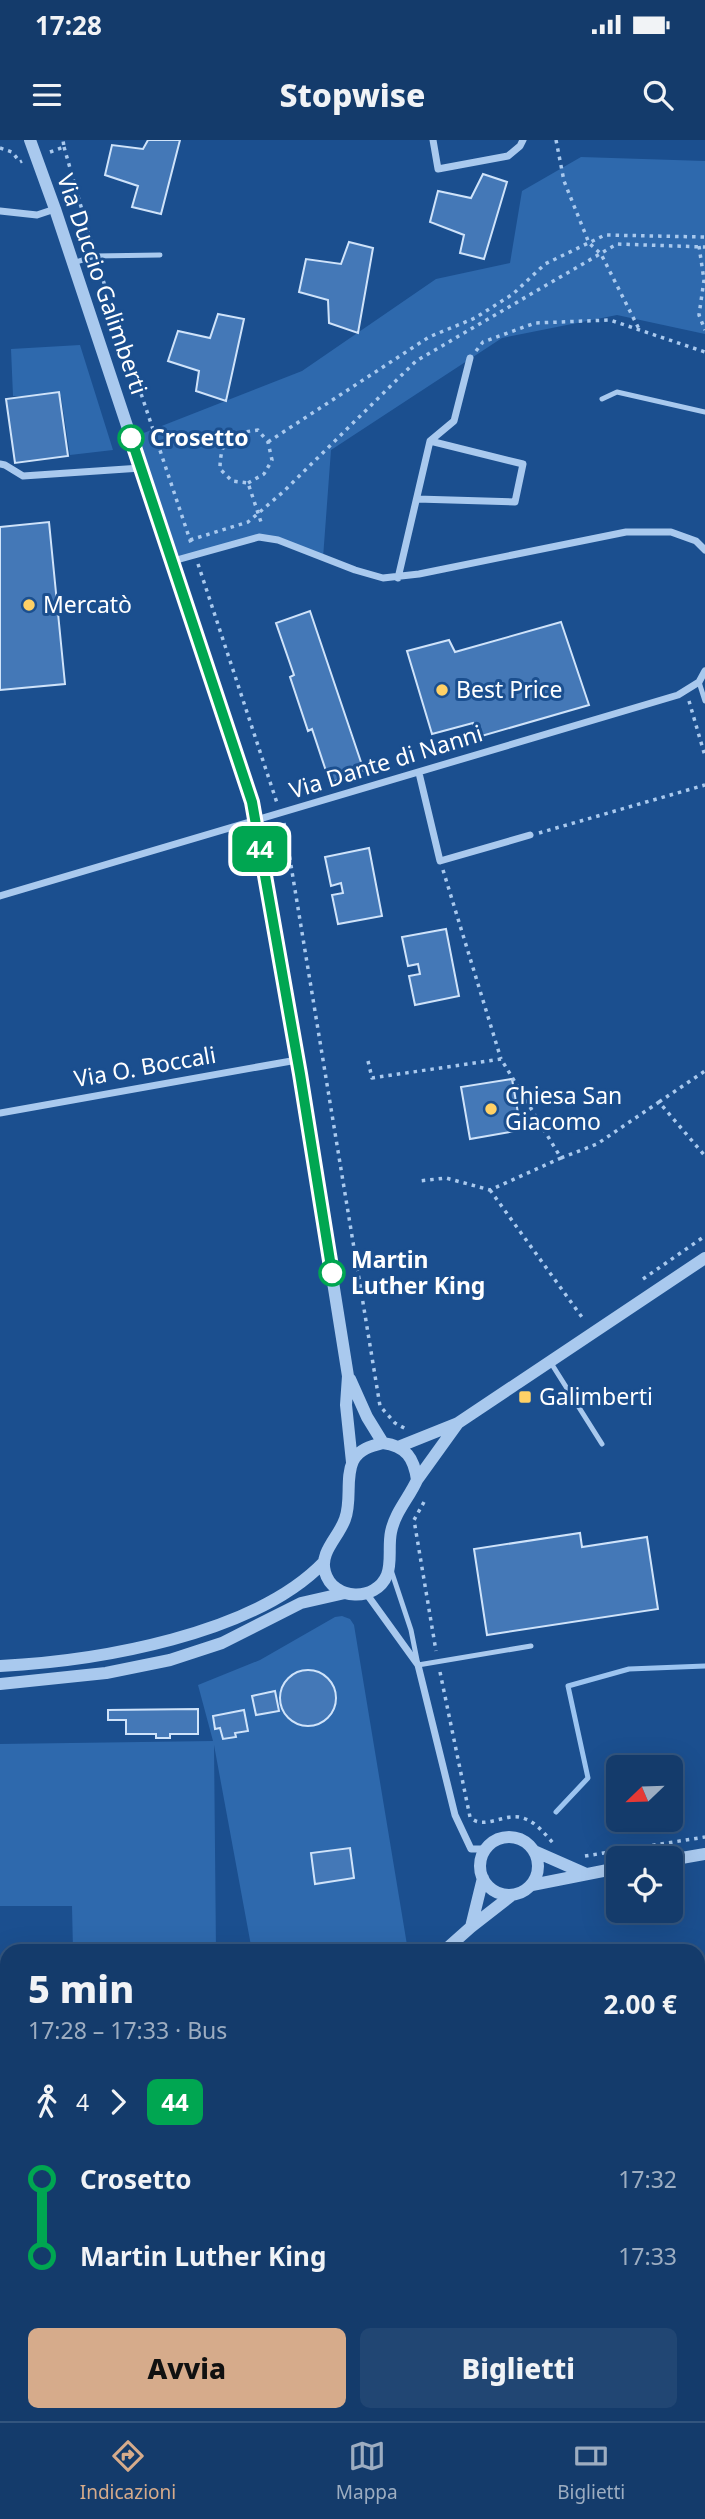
<!DOCTYPE html>
<html lang="it">
<head>
<meta charset="utf-8">
<style>
	body { margin:0; font-family:"Noto Sans",sans-serif; background:#214673; color:#f1f3f6; height:100vh; display:flex; flex-direction:column; font-size:26px; white-space:nowrap }
	* { box-sizing:border-box; margin:0 }
	p { font-size:23px; color:#9dadc1 }
	.icon { flex:none; width:38px; height:38px; fill:none; stroke:currentColor; stroke-width:2; stroke-linecap:round; stroke-linejoin:round }
	.map { position:relative; flex:1; overflow:hidden }
	.drawer { position:absolute; left:0px; top:1804px; width:705px; height:478px; display:flex; flex-direction:column; background:#143b6b; border-radius:21px 21px 0 0; box-shadow:0 7px 28px #0002,0 0 0 2px #33557e }
	.drawer>* { flex:none }
	.badge { padding:0 14px; border-radius:10px; font-size:24px; line-height:46px }
	.needle { width:46px; rotate:247deg }
	.buttons { position:absolute; left:606px; top:1615px; display:grid; gap:14px }
	.buttons a { display:grid; place-items:center; width:77px; height:77px; border-radius:10px; background:#143b6b; box-shadow:0 7px 28px #0002,0 0 0 2px #33557e; font-size:35px }
	.map>.badge { position:absolute; translate:-50% -50%; box-shadow:0 0 0 4px #fff }
	.legs { display:flex; align-items:center; gap:10px; height:77px; padding:0 28px; font-size:23px }
	.legs p { margin-inline-start:auto }
	.headline { display:flex; align-items:center; justify-content:space-between; height:119px; padding:0 28px }
	h1 { font-size:38px; font-weight:800; line-height:52px }
	.primary-button { display:flex; gap:14px; margin-top:auto; padding:14px 28px }
	.primary-button a { flex:1; height:80px; border-radius:10px; background:#d6ab8b; color:#111; font-size:28px; font-weight:800; line-height:80px; text-align:center }
	.primary-button a+a { background:#214673; color:#f1f3f6 }
	ul { padding:0 28px; list-style:none }
	li { display:flex; align-items:center; gap:24px; height:77px; font-size:26px }
	li i { display:grid; place-items:center; width:10px; height:100%; margin:0 9px; background:currentColor }
	li i::after { content:''; width:18px; height:18px; margin:-9px; border:5px solid; border-radius:50%; background:#143b6b }
	li p { margin-inline-start:auto }
	li:first-child i { background:linear-gradient(#0000 50%,currentColor 0) }
	li:last-child i { background:linear-gradient(currentColor 50%,#0000 0) }
	.status { display:flex; justify-content:space-between; align-items:center; height:49px; padding:0 35px; background:#143b6b; direction:ltr }
	.status svg { height:19px; fill:currentColor }
	header { display:flex; justify-content:space-between; align-items:center; height:91px; padding:0 28px; background:#143b6b; font-size:32px; font-weight:800 }
	.dock { display:flex; justify-content:space-around; align-items:center; height:98px; border-top:2px solid #33557e; background:#143b6b; font-size:19px; color:#9dadc1 }
	.dock a { display:grid; justify-items:center; gap:4px }
	.dock .selected { color:#d6ab8b }
	.map>svg:first-child { display:block }
</style>
</head>
<body>
<div class="status"><b>17:28</b><svg viewBox="0 0 49 12"><path d="M0 12V9h3v3zM5 12V6h3v6zM10 12V3h3v9zM15 12V0h3v12zM26 1h20v11H26zM47 4h2v5h-2z"/></svg></div>
<header><svg class="icon" aria-label="menu" viewBox="0 0 24 24"><path d="M4 6h16M4 12h16M4 18h16"/></svg>Stopwise<svg class="icon" aria-label="search" viewBox="0 0 24 24"><circle cx="10" cy="10" r="6"/><path d="M15 15l6 6"/></svg></header>
<div class="map">
<svg width="705" height="2281" viewBox="0 0 705 2281">
	<rect width="100%" height="100%" fill="#1b4f8f"/>
	<path fill="#2e69ad" d="M581 17 705 21V194L617 175 502 198 331 310 323 418 266 397 173 421 131 298 302 231 436 139 510 123 522 51Z
		M80 205 113 310 70 315 61 256H13L11 209Z
		M342 1476 350 1479 354 1485 408 1811H252L214 1605 216 1811H73L72 1766H0V1604L213 1601 198 1545 260 1520 335 1477Z"/>
	<g fill="none" stroke-linecap="round" stroke-linejoin="round">
		<path stroke="#9cc4f0" stroke-width="5" d="M556 1672 588 1638 568 1546 629 1529 705 1526"/>
	</g>
	<path fill="#4478b7" stroke="#cfe3fa" stroke-width="2" d="M148 0H180L161 74 132 67 138 46 105 35 112 5 143 9Z
		M483 34 507 42 484 119 460 113 464 95 430 82 438 51 471 58Z
		M349 102 373 108 358 193 329 183 328 160 299 152 306 119 341 124Z
		M218 174 244 179 226 261 196 251 199 231 168 221 178 191 210 198Z
		M59 252 68 316 15 323 6 259Z
		M49 382 65 544 0 550V387Z
		M310 471 364 631 330 643 312 589 308 591 290 537 294 535 276 483Z
		M561 482 589 565 478 597 473 583 432 594 407 511 449 500 455 512Z
		M369 708 382 776 338 784 332 755 343 753 341 743 331 746 325 717Z
		M446 789 459 856 415 865 409 836 420 834 418 824 408 826 402 797Z
		M512 939 521 990 470 999 461 947Z
		M580 1393 582 1407 647 1397 658 1469 487 1495 474 1409Z
		M280 1558a28 28 0 1 1 56 0a28 28 0 1 1-56 0Z
		M275 1551 279 1571 256 1575 252 1556Z
		M198 1569V1594H170V1598H156V1594H126V1580H108V1570Z
		M244 1570 248 1591 235 1593 236 1597 223 1599 220 1588 215 1589 213 1576Z
		M350 1708 354 1738 315 1744 311 1713Z
		M0 1909H7V1941L0 1942Z
		M0 2043H7V2140H0Z
		M698 2236 704 2273 698 2274Z
		M0 2263H7V2275H51L56 2276V2281H0Z
		M326 2275 328 2281H286Z
		M360 2275H443V2276L426 2281H361Z
		M575 2275H694L653 2281H576Z"/>
	<g fill="none" stroke-linecap="round" stroke-linejoin="round">
		<path stroke="#a9c9ee" stroke-width="3.5" stroke-dasharray="3.5 5" stroke-linecap="butt" d="M556 0 564 41 589 103 601 114 639 189
			M64 7 92 105
			M0 8 12 12 20 22 22 21
			M50 12 64 7 63 0
			M699 106 704 140 699 175 705 190
			M98 125 191 403
			M476 211 483 202 535 183 610 180 705 212
			M268 302 429 197 475 178 513 154 545 124 605 95 705 97
			M248 343 264 334 272 320 268 302 258 290 230 294C222 306 220 316 220 329L232 341 248 343 262 385
			M190 400 248 382 283 352 416 221 617 104 705 107
			M198 424 277 663
			M689 561 705 616
			M284 683 380 1266 395 1283 406 1289
			M539 693 705 645
			M443 730 501 919
			M368 921 372 938 501 919 561 1018 490 1050 446 1038 419 1041
			M659 962 705 931
			M561 1018 597 1004 659 962 705 1016
			M490 1050 584 1180
			M643 1139 705 1096
			M424 1362 414 1380 436 1511
			M440 1532 470 1677C483 1691 505 1672 523 1678 536 1682 544 1693 553 1703
			M585 1716 705 1697"/>
		<path stroke="#a9c9ee" stroke-width="5" d="M73 123 95 116 160 115
			M602 259 617 252 705 272
			M699 542 705 561
			M551 1223 602 1304
			M391 1430 411 1490 418 1525 531 1506
			M464 2281 467 2275"/>
		<path stroke="#a9c9ee" stroke-width="7" d="M433 0 438 29 508 16 520 6 523 0
			M0 71 37 75 55 69
			M0 324 5 325 23 336 141 328
			M417 359 515 362 523 324 430 301
			M173 421 259 397 278 400 355 430 383 438 419 434 626 392H671L696 401 705 410
			M398 438 430 301 454 281 470 218
			M419 633 440 721 530 695
			M0 756 678 555 699 542 705 531
			M0 973 297 920
			M366 1453 418 1525 455 1675 471 1709H485
			M0 1896 7 1895"/>
		<path stroke="#a9c9ee" stroke-width="12" d="M30 0 55 69 252 662 302 948 348 1236 346 1265 352 1322
			M350 1239 367 1277 383 1303
			M383 1303C406 1306 414 1318 417 1340 409 1358 395 1372 391 1392 388 1406 392 1422 387 1435 376 1462 333 1461 325 1432 319 1412 339 1397 345 1379 352 1361 345 1338 353 1321 359 1309 371 1306 383 1303Z
			M398 1307 458 1283 705 1118
			M417 1340 458 1283
			M0 1526C97 1521 254 1495 324 1422
			M0 1544 106 1533 170 1520 222 1503 301 1463 345 1453
			M480 1726a29 29 0 1 1 58 0a29 29 0 1 1-58 0Z
			M534 1711 584 1733
			M670 1720 705 1714
			M532 1745 618 1728
			M471 1787 483 1738
			M444 1811 471 1787 512 1755
			M0 2248H7
			M80 2275 85 2281
			M132 2281 137 2275"/>
	</g>
	<g fill="none" stroke-linecap="round" stroke-linejoin="round">
		<defs>
			<path id="line-1" d="M131 298 252 662 300 934 332 1133"/>
		</defs>
		<use href="#line-1" stroke="#fff" stroke-width="16"/>
		<use href="#line-1" stroke="#00a651" stroke-width="10"/>
	</g>
	<g fill="#fff" stroke="#00a651" stroke-width="3.5">
		<circle cx="131" cy="298" r="12"/>
		<circle cx="332" cy="1133" r="12"/>
	</g>
	<g fill="#ffd166" stroke="#1b4f8f" stroke-width="2.5">
		<circle cx="29" cy="465" r="7"/>
		<circle cx="442" cy="550" r="7"/>
		<circle cx="491" cy="969" r="7"/>
		<rect x="518" y="1250" width="14" height="14" rx="3.5"/>
	</g>
	<g text-anchor="middle" stroke-width="6" stroke-linejoin="round" paint-order="stroke">
		<g font-size="23" fill="#fff" stroke="#1b4f8f">
			<text transform="translate(102 144) rotate(71)" y="8">Via Duccio Galimberti</text>
			<text transform="translate(386 622) rotate(-17)" y="8">Via Dante di Nanni</text>
			<text transform="translate(145 927) rotate(-10)" y="8">Via O. Boccali</text>
		</g>
		<g font-size="23" font-weight="bold" fill="#fff" stroke="#1b4f8f" text-anchor="start">
			<text x="150" y="306">Crosetto</text>
			<text x="351" y="1128">Martin<tspan x="351" dy="26">Luther King</tspan></text>
		</g>
		<g font-size="23" fill="#fff" stroke="#1b4f8f" text-anchor="start">
			<text x="43" y="473">Mercatò</text>
			<text x="456" y="558">Best Price</text>
			<text x="505" y="964">Chiesa San<tspan x="505" dy="26">Giacomo</tspan></text>
			<text x="539" y="1265">Galimberti</text>
		</g>
	</g>
</svg>
<div class="buttons">
<a><svg class="needle" viewBox="-14 -14 28 28"><path d="M0-13l5 13h-10z" fill="#e53935"/><path d="M0 13l5-13h-10z" fill="#9dadc1"/></svg></a>
<a><svg class="icon" aria-label="locate" viewBox="0 0 24 24"><circle cx="12" cy="12" r="6"/><path d="M12 2v4M12 18v4M2 12h4M18 12h4"/></svg></a>
</div>
<b class="badge" style="left:260px;top:709px;background:#00a651;color:#fff">44</b>
<section class="drawer">
<div class="headline"><div><h1>5 min</h1><p>17:28 – 17:33 · Bus</p></div><b>2.00 €</b></div>
<div class="legs"><svg class="icon" aria-label="walk" viewBox="0 0 24 24"><circle cx="13" cy="4" r="2"/><path d="M13 8l-2 6 4 7M11 14l-3 7M7 12l3-4h3l4 4"/></svg>4<svg class="icon" aria-label="forward" viewBox="0 0 24 24"><path d="M9 5l7 7-7 7"/></svg><b class="badge" style="background:#00a651;color:#fff">44</b></div>
<ul>
<li><i style="color:#00a651"></i><b>Crosetto</b><p>17:32</p></li>
<li><i style="color:#00a651"></i><b>Martin Luther King</b><p>17:33</p></li>
</ul>
<div class="primary-button"><a>Avvia</a><a>Biglietti</a></div>
</section>
</div>
<nav class="dock">
<a class="selected"><svg class="icon" aria-label="directions" viewBox="0 0 24 24"><path d="M12 3l9 9-9 9-9-9zM9 14v-3h6M13 9l2 2-2 2"/></svg>Indicazioni</a>
<a><svg class="icon" aria-label="map" viewBox="0 0 24 24"><path d="M3 6l6-2 6 2 6-2v14l-6 2-6-2-6 2zM9 4v14M15 6v14"/></svg>Mappa</a>
<a><svg class="icon" aria-label="tickets" viewBox="0 0 24 24"><path d="M3 7h18v10H3zM15 7v10"/></svg>Biglietti</a>
</nav>
</body>
</html>
